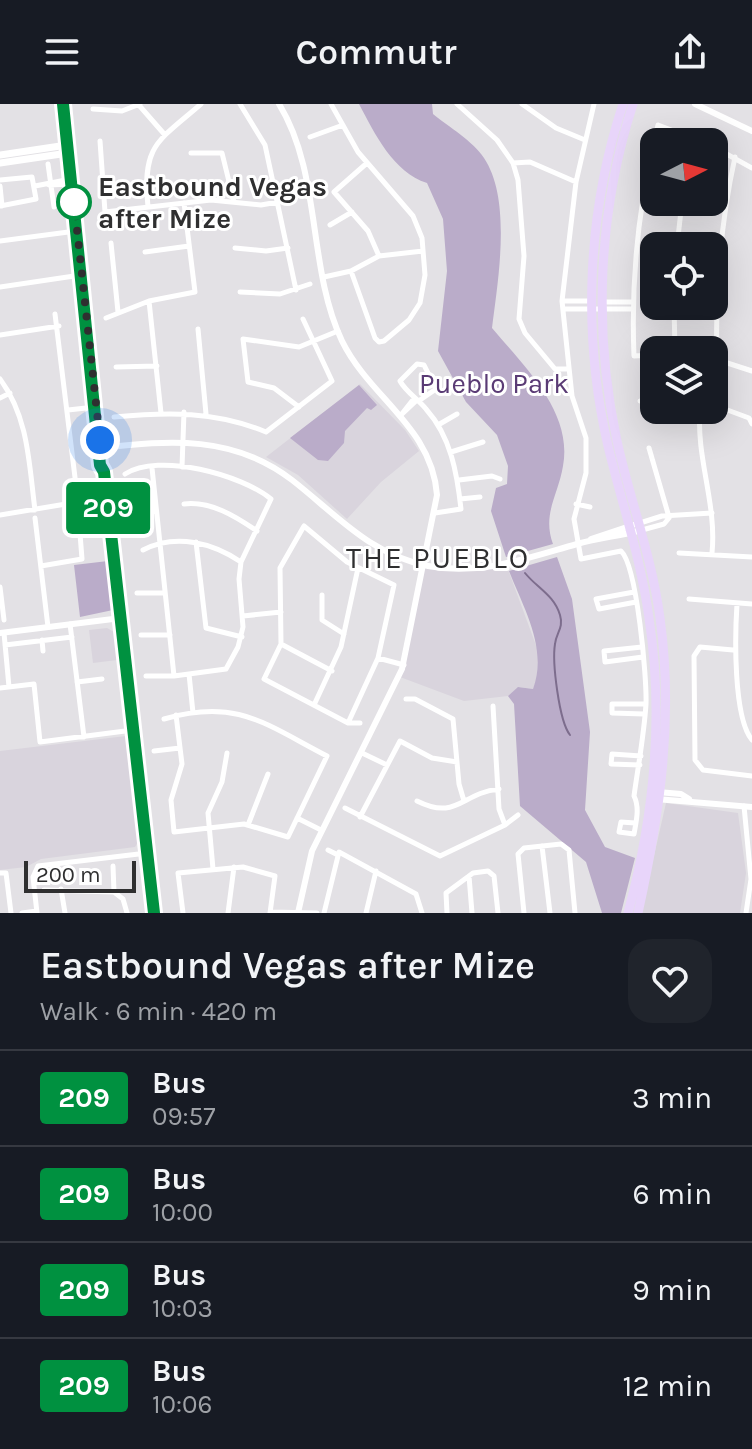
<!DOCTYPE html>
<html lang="en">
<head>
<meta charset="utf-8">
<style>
	body { margin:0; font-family:Karla,sans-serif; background:#20242c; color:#f1f3f6; height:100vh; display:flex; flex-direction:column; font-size:30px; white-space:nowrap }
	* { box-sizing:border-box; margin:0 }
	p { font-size:26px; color:#9ea1a6 }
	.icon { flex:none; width:44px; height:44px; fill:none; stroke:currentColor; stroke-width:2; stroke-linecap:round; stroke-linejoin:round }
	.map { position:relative; height:809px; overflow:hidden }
	.side { display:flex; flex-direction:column; background:#171b24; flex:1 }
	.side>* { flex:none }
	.badge { padding:0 16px; border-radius:6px; font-size:28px; line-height:52px }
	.needle { width:52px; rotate:84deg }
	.tools { position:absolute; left:640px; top:24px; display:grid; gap:16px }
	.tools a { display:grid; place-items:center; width:88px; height:88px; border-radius:16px; background:#171b24; box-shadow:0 8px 32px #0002; font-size:40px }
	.scale { position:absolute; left:24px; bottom:20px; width:112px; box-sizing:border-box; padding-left:8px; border:4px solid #2f2f30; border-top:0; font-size:22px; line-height:28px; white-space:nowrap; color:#2f2f30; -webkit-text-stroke:6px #fff; paint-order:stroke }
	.you { position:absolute; width:40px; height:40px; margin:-20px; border:6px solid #fff; border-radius:50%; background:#1a73e8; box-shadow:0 0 0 12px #1a73e833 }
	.map>.badge { position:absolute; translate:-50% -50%; box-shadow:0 0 0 4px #fff }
	.round { display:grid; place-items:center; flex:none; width:84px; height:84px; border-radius:24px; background:#20242c }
	.overview { display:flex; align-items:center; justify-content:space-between; height:136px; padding:0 40px }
	h1 { font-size:38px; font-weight:600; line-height:60px }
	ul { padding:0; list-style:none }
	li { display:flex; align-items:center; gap:24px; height:96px; padding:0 40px; border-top:2px solid #363941 }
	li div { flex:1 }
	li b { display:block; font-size:30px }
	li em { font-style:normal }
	li .badge { min-width:88px; font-weight:700; text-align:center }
	header { display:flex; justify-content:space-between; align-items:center; height:104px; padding:0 40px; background:#171b24; font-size:36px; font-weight:600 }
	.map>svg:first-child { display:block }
</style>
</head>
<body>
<header><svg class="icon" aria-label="menu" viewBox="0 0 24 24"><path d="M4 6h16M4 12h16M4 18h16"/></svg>Commutr<svg class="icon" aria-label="share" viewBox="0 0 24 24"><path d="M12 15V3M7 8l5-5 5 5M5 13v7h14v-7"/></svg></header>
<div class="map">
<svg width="752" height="809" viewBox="0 0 752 809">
	<rect width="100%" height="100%" fill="#e3e1e5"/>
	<path fill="#d9d4dd" d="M360 280 405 326 419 347 381 378 347 415 298 371 266 353Z
		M506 460 537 544 541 564 533 585 519 583 508 592 464 597 400 573 425 461 448 464Z
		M107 524 114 528 117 556 93 559 89 526Z
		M126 632 138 738 135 743 41 755 26 763 0 766V647Z
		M666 699 738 709 746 769 740 809H641Z"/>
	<path fill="#baacc9" d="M359 0H432L433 10C449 23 473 37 484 54 512 96 498 176 492 224 524 262 573 308 563 362 558 392 542 410 553 440L506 453 491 407 496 384 507 380 508 362 497 331 466 298 438 247 447 167 443 115 427 79C393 68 375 30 359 0Z
		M359 281 377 301 371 306 367 304 345 327 344 339 328 357 318 356 290 334Z
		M557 453 572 495 590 628 585 706 605 743 635 754 621 809H602L586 758 520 702 514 600 508 592 518 583 533 585C548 545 524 505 509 467Z
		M108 457 113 506 80 513 74 461Z"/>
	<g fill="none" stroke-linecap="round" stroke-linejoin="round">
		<path stroke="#7d6d8d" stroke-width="2" d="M525 469C537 484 554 491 560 511 564 524 556 529 555 540 552 558 559 617 570 631"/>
		<path stroke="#fff" stroke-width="5" d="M138 0 165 31
			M240 0 265 41 296 186
			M331 0 358 48 413 112 422 134 425 171 420 199 409 216 384 237 379 238 375 234 351 167
			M457 0 497 36 513 59 518 76 524 152 519 215 525 229 555 265H569
			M522 0 556 24 585 36
			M594 0 576 78 562 197 572 292 586 334V369L574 415 581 455 621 447C637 462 647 574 646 600 644 631 638 663 634 692 640 704 636 718 634 730L619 728 621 718 635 719
			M93 5 122 7 140 0
			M310 33 343 21
			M100 37 105 108 211 96 261 101 278 98
			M654 38 658 21 703 38
			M654 39C637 111 631 179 634 252L654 251
			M714 43 752 64
			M191 49H222L234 98
			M367 59 334 88 368 127 379 152
			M513 59 530 58 576 78
			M48 60 54 103
			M0 76 32 73 36 95 0 102
			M49 81 71 80
			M0 82 2 102
			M35 82 71 75
			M148 103C142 41 157 38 201 0
			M330 121 352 108
			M0 137 76 127
			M111 139 118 208
			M677 142 682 98
			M235 144 266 147 288 144
			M145 148 189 142
			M324 173 351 167 379 152 423 147
			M0 183 81 171
			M240 188 280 190 310 180
			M149 197 161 309
			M562 197H591
			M601 198H632
			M674 202 675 246
			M563 205H632
			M106 214 149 197 195 188 184 99
			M198 225 206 310
			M0 231 59 222
			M715 255 752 267
			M717 255C715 185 720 122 735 53
			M116 263 157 262
			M0 275C29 314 29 361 35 406
			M0 294 10 289
			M640 297 654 296
			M714 301 749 314 752 320
			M299 303 274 284 248 278 243 235 299 243 338 227
			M68 306 95 303
			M700 306C696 354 717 400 712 449
			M401 311 412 297 420 296 436 285 424 261 417 260 400 277C406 288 418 295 426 305 451 333 457 369 461 405L435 409
			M401 311 417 296
			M114 313C168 308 215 307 266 328L332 277 303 215
			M438 321 457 310
			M649 344 669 413
			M451 348 483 338
			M182 363 184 308
			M152 364 174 572
			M125 370C159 348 242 371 271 395L241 458 239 475 243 523 238 543 226 565 174 572H146
			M459 376 492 372 500 375
			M460 395 480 393
			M184 400C211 397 235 412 257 427
			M576 400 590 403
			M0 411 78 398 55 210
			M129 412 156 407
			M35 414 48 523
			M640 419 662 412 712 409
			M642 426 664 420 669 414
			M196 438 206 524 242 533
			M143 446C176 429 213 439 241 458
			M679 449 752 453
			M41 462 82 455 79 417
			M0 483 4 516
			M634 488 596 495 599 505 636 498
			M137 489H165
			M322 491V516L344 530
			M689 495 752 500
			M737 500C735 530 733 613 752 636
			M243 512 281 508
			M70 520 84 633
			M4 529 9 583
			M141 531H170
			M42 536 43 547
			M281 540 332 567
			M5 541 72 533
			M642 543 604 547 605 558 643 553
			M733 546 700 543 694 552 695 656 703 666 752 672
			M378 554 404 561
			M189 570 193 609
			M77 578 102 575
			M0 584 34 580 40 638 133 626
			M406 595H415L453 615 459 680 464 697
			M314 601 341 543 358 464
			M493 602 499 705 505 721
			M644 610 612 609V600H646
			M164 615C237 594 265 620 327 652L288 733 244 720 174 728 171 696 182 660 176 611
			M348 619 378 554 394 481 347 458 304 422 280 464 281 540 264 575 348 619H360
			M154 647 180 644
			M362 649 387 661
			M640 661 611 660 612 650 641 652
			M417 697C457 717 461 689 499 685
			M744 702 751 775 746 809
			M345 704 440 752 505 721 518 711
			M360 713 400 637 432 654 457 658
			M297 714 321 726
			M248 721 268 670
			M542 742 550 809
			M328 746 338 751 339 748 416 790 422 809
			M113 762 114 788 123 795 127 809
			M213 765 208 709 222 678 227 649
			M0 769H6L11 809
			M469 772 472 809
			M61 785 65 809
			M44 786 114 788
			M270 808 317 809
			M22 809 37 807
			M37 809 33 773 38 762 147 749
			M183 809 178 769 243 763 275 772 270 809
			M228 809 234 763
			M324 809 338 752
			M366 809 376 767
			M447 809 446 789 473 769 488 767 494 772 498 809
			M524 809 518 750 524 744 561 740 569 746 575 809"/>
		<path stroke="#fff" stroke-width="6" d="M279 0C322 70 307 163 342 237 370 294 432 323 437 391L402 565 312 747 298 809
			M695 0 752 27
			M101 344C170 336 234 331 292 376 337 411 369 450 428 462 480 472 527 454 577 440 598 434 620 432 642 426
			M591 435 633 421
			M0 529 121 514
			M658 688 681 690 689 695
			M656 695 752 703"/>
		<path stroke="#fff" stroke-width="7" d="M63 0 100 361 104 368 154 809
			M0 51 67 41
			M0 59 68 49
			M101 344 105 348 104 368"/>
		<path stroke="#e8d5fa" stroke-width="9" d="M623 0C587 109 582 230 608 342 622 400 641 455 649 514 664 613 654 713 628 809
			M633 0C598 108 593 226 617 337 630 396 652 453 660 514 674 615 660 710 638 809"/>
	</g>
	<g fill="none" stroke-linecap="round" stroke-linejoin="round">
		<defs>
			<path id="line" d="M63 0 100 361 104 368 154 809"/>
		</defs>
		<use href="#line" stroke="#fff" stroke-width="18"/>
		<use href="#line" stroke="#009140" stroke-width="12"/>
		<path stroke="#2f2f30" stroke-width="8" stroke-dasharray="0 14.4" d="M74 98 100 336"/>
	</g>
	<circle fill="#fff" stroke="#009140" stroke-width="4" cx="74" cy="98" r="16"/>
	<g text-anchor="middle" stroke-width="6" stroke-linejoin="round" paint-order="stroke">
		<g font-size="28" font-weight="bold" fill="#2f2f30" stroke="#fff" text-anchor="start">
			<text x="98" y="92">Eastbound Vegas<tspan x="98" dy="32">after Mize</tspan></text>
		</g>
		<g font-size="28" fill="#5a3b75" stroke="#fff">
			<text x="494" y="289">Pueblo Park</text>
		</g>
		<g font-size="30" letter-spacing="2" fill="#2f2f30" stroke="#fff">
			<text x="438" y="464">THE PUEBLO</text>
		</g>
	</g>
</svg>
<div class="tools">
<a><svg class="needle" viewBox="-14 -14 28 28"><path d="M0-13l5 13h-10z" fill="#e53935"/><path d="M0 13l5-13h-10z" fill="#9ea1a6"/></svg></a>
<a><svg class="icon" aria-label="locate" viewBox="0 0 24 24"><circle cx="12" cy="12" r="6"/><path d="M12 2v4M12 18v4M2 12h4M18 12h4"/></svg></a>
<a><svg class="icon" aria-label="layers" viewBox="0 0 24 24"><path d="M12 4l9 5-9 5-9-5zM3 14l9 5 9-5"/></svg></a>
</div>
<div class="scale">200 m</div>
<div class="you" style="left:100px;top:336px"></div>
<b class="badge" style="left:108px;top:404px;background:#009140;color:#fff">209</b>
</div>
<section class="side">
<div class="overview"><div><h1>Eastbound Vegas after Mize</h1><p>Walk · 6 min · 420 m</p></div><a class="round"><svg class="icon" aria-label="heart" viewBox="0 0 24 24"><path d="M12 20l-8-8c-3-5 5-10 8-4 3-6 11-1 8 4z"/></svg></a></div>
<ul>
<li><span class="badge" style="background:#009140;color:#fff">209</span><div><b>Bus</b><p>09:57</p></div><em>3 min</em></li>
<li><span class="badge" style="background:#009140;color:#fff">209</span><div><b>Bus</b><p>10:00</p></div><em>6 min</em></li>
<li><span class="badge" style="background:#009140;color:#fff">209</span><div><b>Bus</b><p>10:03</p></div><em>9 min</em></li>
<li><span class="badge" style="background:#009140;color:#fff">209</span><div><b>Bus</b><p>10:06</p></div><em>12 min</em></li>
</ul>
</section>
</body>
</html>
